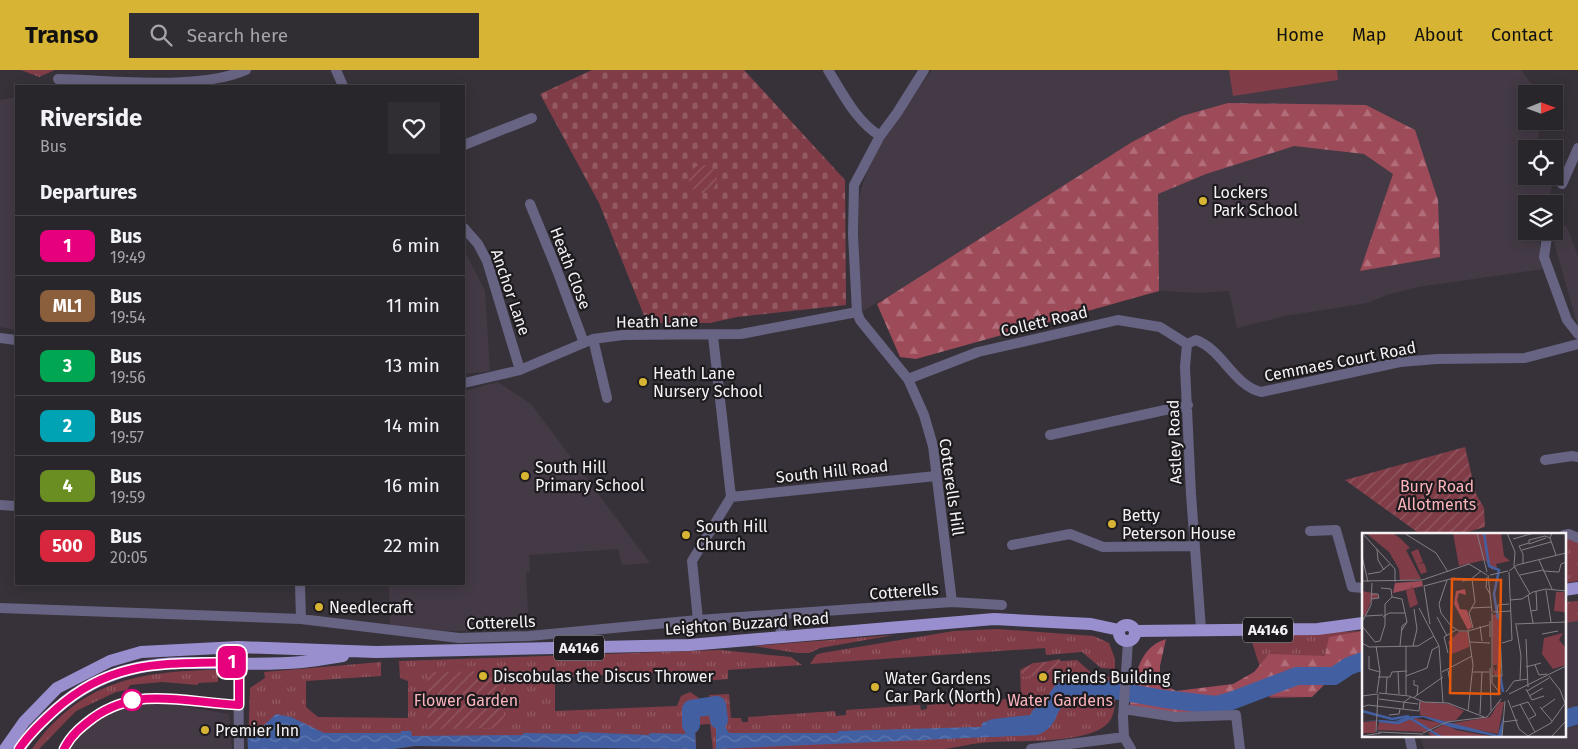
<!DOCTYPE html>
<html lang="en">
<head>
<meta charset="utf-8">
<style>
	body { margin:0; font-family:"Fira Sans",sans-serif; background:#312e33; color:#f1f3f6; height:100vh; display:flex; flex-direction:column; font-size:19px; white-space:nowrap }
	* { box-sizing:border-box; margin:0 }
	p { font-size:16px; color:#a5a5a9 }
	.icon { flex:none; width:28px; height:28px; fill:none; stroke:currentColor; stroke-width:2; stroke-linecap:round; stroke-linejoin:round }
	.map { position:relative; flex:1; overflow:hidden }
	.side { position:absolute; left:15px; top:15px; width:450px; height:500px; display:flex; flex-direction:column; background:#29262b; border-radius:0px; box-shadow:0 2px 12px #0003,0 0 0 1px #454347 }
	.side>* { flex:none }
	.badge { padding:0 10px; border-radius:8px; font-size:18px; line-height:32px }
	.needle { width:32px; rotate:89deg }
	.controls { position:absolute; left:1518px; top:15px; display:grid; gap:10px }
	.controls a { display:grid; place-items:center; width:45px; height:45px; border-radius:0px; background:#29262b; box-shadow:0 2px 12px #0003,0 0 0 1px #454347; font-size:25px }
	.map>.badge { position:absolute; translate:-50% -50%; box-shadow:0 0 0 2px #fff }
	h2 { padding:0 25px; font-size:19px; line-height:45px }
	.round { display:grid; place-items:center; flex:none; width:52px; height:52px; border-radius:0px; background:#312e33 }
	.summary { display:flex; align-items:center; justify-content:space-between; height:85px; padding:0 25px }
	h1 { font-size:24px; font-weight:700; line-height:38px }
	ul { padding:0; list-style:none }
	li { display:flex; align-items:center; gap:15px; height:60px; padding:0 25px; border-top:1px solid #454347 }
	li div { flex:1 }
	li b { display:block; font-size:19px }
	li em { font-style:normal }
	li .badge { min-width:55px; font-weight:700; text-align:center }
	header { display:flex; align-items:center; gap:30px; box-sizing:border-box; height:70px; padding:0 25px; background:#d8b434; color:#111 }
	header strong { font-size:24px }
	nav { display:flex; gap:28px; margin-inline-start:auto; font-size:18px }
	.search { width:350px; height:45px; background:#312e33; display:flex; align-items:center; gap:12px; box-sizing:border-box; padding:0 18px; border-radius:0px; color:#a5a5a9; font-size:19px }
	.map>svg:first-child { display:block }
</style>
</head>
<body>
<header>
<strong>Transo</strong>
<div class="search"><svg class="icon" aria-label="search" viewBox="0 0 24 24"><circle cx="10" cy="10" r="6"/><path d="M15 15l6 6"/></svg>Search here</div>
<nav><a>Home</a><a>Map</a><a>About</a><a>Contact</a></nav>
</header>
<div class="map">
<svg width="1578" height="679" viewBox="0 0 1578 679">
	<defs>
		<pattern id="grass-tufts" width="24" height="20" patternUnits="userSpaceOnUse" patternTransform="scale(1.25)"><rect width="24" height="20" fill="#803d48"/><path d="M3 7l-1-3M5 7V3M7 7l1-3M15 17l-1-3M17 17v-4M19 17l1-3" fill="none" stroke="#935a63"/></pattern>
		<pattern id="forest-firs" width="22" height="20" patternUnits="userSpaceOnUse" patternTransform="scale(1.25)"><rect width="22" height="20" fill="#9e4b59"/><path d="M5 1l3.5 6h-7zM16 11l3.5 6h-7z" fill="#b16e7a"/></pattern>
		<pattern id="cemetery-stones" width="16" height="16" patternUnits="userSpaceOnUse" patternTransform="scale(1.25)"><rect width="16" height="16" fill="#803d48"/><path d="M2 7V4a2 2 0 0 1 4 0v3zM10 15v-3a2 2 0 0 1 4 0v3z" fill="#935a63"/></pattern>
		<pattern id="garden-furrows" width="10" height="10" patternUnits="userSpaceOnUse" patternTransform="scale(1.25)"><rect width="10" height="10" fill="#803d48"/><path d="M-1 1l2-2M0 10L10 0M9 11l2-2" fill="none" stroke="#935a63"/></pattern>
		<pattern id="water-waves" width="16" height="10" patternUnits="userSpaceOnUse" patternTransform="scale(1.25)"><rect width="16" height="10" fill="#4260a1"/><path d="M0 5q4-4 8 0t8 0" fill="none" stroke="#5e77af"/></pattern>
	</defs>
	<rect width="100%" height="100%" fill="#373239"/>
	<path fill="#433a46" d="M932 0H1521L1539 24H1526V51H1541L1536 79H1526V106H1550L1552 117 1547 134H1526V161H1540V176L1547 201 1544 199 1418 217 1387 225 1367 233 1285 246 1237 258 1229 221 1199 223 1133 219 892 239 885 228 861 242 858 233 859 127 873 81Z
		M16 27V260L0 257V30Z
		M1566 155 1578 186V257L1551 162Z
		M464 180 485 221 490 301 464 304Z
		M498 312 531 334 650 493 622 495 618 479 529 485 530 502 526 503 529 560 448 561 390 557 389 514H464V321Z
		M1578 548V679H1424L1420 665H1564V550Z
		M153 631 229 644 232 679H70L84 660 118 639 138 632Z"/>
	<path fill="url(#grass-tufts)" d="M21 0H55L39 7Z
		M1569 467 1578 471V511L1564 513V469Z
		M1578 531V551L1564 553V532Z
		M997 559 1094 566 1109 573 1115 589V599L1101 598 1082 582 1046 585 1045 578 810 594 816 585 822 583 954 561Z
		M1363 561V596L1336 603 1311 627 1270 628 1250 566Z
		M894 565 820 578 809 583H797L754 576Z
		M720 580 791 587 802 595 728 600V609L693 612 692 601 555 607V641L677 636 681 626 690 622 699 628 700 641 695 642V646L710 645 709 625 729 624 731 648H741L742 652H748V647L835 641 836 646 846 645V640L918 635H920L921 640 927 639V635L1008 629V634L1015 633V629L1021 628 1020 600 1033 593 1077 590 1095 606 1115 607C1115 619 1117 638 1111 649 1095 677 1010 669 981 673 969 674 958 677 946 679H713L710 654 695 655 696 679 415 676 393 679H248L250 618 265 608 264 602 381 592V606L306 611V637L318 647 408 648V611L400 608 399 591Z
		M218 600V612L198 613V615L162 612 130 615 127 620 116 622 76 641 39 679H32C81 611 138 601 218 600Z"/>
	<path fill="url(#forest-firs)" d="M1228 33 1366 35 1415 60 1438 130 1440 187 1360 201 1393 104 1364 84 1294 76 1206 104 1158 124 1159 221 916 289 900 287 877 234 1132 72 1182 46Z
		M1363 561V594L1336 603 1312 627 1261 626 1232 634 1229 640 1172 645 1130 635C1135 609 1137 578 1166 569L1160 596V613L1176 621 1233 614 1254 602 1269 584 1325 586 1329 567Z"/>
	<path fill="url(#cemetery-stones)" d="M592 0H744L845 110 846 235 737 247 710 253H647L599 133 540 24Z"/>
	<path fill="url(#garden-furrows)" d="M689 109a14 14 0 1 1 28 0a14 14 0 1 1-28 0Z
		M1465 377 1476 424 1484 438 1485 457 1460 464H1420L1345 410Z
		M1060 589 1061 604 1022 607V599L1034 594Z
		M503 601 504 658 428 659 427 602Z"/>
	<path fill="#803d48" d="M1229 0H1337L1338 10 1233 26Z"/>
	<path fill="url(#water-waves)" d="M1057 618 1062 621C1059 639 1058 658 1037 665L716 679V639H710L709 633H718L720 649 729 663H838V661L977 657H981L983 652 1005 649 1007 656H1027L1032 641Z
		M699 635V640L694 641 696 679 415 676 393 679H248L247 660H259L276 644 291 647 324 663H401V661H411L412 666 523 665V663L578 664 579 662 649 665 650 663 685 664 690 636Z"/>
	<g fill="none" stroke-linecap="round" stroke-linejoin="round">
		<path stroke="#4260a1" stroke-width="18" d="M1564 649 1578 645
			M691 655V639L717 635 719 650
			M994 658 1040 653 1062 621 1113 620 1164 629 1216 635 1231 631 1297 606H1334L1349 596 1363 591"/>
		<path stroke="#676382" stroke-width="10" d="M336 0 343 16
			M828 0C843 24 856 51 880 66
			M924 0 897 43 880 66 854 115 853 165 857 242 860 250 908 309 924 345 933 376 952 532
			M58 9C112 10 198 21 246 0
			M464 75 532 48
			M1562 114 1578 78
			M530 134 557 200 584 273
			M1554 148 1557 142
			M464 158 478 174 487 191 520 300
			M1548 161 1544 187 1567 250 1578 264
			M0 268 16 270
			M593 269 607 328
			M1187 274 1196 270C1223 280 1233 315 1261 322L1400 292 1437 289 1525 288 1578 274
			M1187 274 1185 297 1191 424 1201 559
			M908 309 978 282 1118 250 1160 257 1187 274
			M464 313 520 300 593 269 623 265 741 264 857 242
			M1050 365 1188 335
			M1545 390 1572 386 1578 387
			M731 427 936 406
			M0 435 16 436
			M1310 461 1336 460 1352 517 1363 518
			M1564 465 1569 464 1578 468
			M1012 475 1070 464 1103 477 1195 476
			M300 514 301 549
			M0 538 301 549 459 568 529 566 698 550 952 532 1002 535
			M780 545 781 567
			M698 550 692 491 731 427 713 266
			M1128 572 1123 647 1124 667 1131 679
			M238 577 239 679
			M1124 639 1176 647 1236 645 1240 679
			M1409 665 1412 679
			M1031 679 1124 667"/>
		<path stroke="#998fcf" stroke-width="12" d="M1564 520 1578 518
			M1119 563a8 8 0 1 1 16 0a8 8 0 1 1-16 0Z
			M1135 561 1318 559 1363 553
			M5 679 24 652 57 618 110 591 141 582 238 577 376 582 689 575 994 549 1091 554 1119 560
			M19 679C29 664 41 652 55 640 132 571 210 601 302 592 316 591 330 588 343 586"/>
	</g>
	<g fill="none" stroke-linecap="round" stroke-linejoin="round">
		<defs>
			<path id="line" d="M19 679C29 664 42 652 55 640 113 588 166 594 239 592V635C186 633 140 615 93 648 81 657 71 665 64 679"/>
		</defs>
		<use href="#line" stroke="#fff" stroke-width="11"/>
		<use href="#line" stroke="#e6007e" stroke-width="8"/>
	</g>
	<g fill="#d8b434" stroke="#1d1b1e" stroke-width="2">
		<circle cx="1203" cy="131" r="5"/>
		<circle cx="643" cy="312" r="5"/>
		<circle cx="525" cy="406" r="5"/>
		<circle cx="1112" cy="454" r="5"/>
		<circle cx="686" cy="465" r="5"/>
		<circle cx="319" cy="537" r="5"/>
		<circle cx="483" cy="606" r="5"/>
		<circle cx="1043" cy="607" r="5"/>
		<circle cx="875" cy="617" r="5"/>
		<circle cx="205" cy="660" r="5"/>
	</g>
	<circle fill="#fff" stroke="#e6007e" stroke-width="2.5" cx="132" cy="630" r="10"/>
	<g text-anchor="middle" stroke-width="4.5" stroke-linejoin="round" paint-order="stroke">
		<g fill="#1d1b1e" stroke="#b4b2b5" stroke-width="1">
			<rect x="1243" y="547.5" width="50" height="25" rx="4"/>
			<rect x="554" y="565.5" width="50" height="25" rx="4"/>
		</g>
		<g font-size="15" font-weight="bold" fill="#f5f2f6">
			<text x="1268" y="565">A4146</text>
			<text x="579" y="583">A4146</text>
		</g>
		<g font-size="16" fill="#f5f2f6" stroke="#1d1b1e" text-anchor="start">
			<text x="1213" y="128">Lockers<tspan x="1213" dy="18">Park School</tspan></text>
			<text x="653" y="309">Heath Lane<tspan x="653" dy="18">Nursery School</tspan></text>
			<text x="535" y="403">South Hill<tspan x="535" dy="18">Primary School</tspan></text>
			<text x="1122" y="451">Betty<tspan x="1122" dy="18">Peterson House</tspan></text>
			<text x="696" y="462">South Hill<tspan x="696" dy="18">Church</tspan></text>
			<text x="329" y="543">Needlecraft</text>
			<text x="493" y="612">Discobulas the Discus Thrower</text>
			<text x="1053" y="613">Friends Building</text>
			<text x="885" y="614">Water Gardens<tspan x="885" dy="18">Car Park (North)</tspan></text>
			<text x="215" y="666">Premier Inn</text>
		</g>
		<g font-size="16" fill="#f5f2f6" stroke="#1d1b1e">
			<text transform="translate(571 198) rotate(69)" y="6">Heath Close</text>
			<text transform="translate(511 222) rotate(71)" y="6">Anchor Lane</text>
			<text transform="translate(657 251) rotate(-1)" y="6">Heath Lane</text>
			<text transform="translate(1044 251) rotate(-13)" y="6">Collett Road</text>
			<text transform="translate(1340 291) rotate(-11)" y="6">Cemmaes Court Road</text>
			<text transform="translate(1174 372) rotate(-92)" y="6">Astley Road</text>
			<text transform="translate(832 401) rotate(-6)" y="6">South Hill Road</text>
			<text transform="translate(952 417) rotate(82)" y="6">Cotterells Hill</text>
			<text transform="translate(904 521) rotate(-4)" y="6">Cotterells</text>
			<text transform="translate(501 552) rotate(-2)" y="6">Cotterells</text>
			<text transform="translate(747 553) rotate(-4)" y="6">Leighton Buzzard Road</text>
		</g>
		<g font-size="16" fill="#fcb4bc" stroke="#1d1b1e">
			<text x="1437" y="422">Bury Road<tspan x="1437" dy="18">Allotments</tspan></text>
			<text x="466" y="636">Flower Garden</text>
			<text x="1060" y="636">Water Gardens</text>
		</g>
	</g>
	<g transform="translate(1362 463)">
		<rect width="204" height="204" fill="#373239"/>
		<path d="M4 0H30L38 5 48 15 44 17 59 46 38 48 37 36 27 19ZM91 0H139L142 23 148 28 134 31 135 35 130 37 123 27 97 33ZM0 58 15 61 17 65 10 66 3 83 0 81ZM194 59H202L204 82 202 79 192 78ZM136 81 139 107 136 110 139 112 138 143 132 142 131 133 134 139 135 132H131L130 82ZM201 100 197 107 203 114 204 132 191 136 180 121 182 105ZM58 169 87 171 102 178 94 187 83 189 58 182ZM137 169H142L136 201 86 191 128 184ZM52 185 80 190 62 199 15 197 17 189 36 190ZM15 188 13 200H0V189ZM83 191 94 197 133 204H71L66 200Z" fill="#803d48"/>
		<path d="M60 48 61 53 31 60 33 50ZM103 56 104 62 97 60 95 67 98 76 105 77 110 94 106 97 92 71 94 58Z" fill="#9e4b59"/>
		<path d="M97 99H106L107 114 90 121 86 109Z" fill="#803d48"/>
		<path d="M51 53 56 71 48 75 44 58Z" fill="#803d48"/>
		<path d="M56 16 61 29 56 31 62 30 65 39 59 41 49 19Z" fill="#803d48"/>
		<path d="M49 183H62L136 202 141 184 140 204H146H137L91 195 61 184 31 189 0 187 33 188Z" fill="#4260a1"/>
		<path fill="none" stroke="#4260a1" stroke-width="2.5" d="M122 0 127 33 137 37 132 61 136 86M138 141 141 159M0 178 30 186 47 183M48 185 79 204M17 188 36 190 48 185"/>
		<path fill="none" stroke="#837f85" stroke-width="1" d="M0 0 33 36V49M42 0 74 20 86 39M115 0 125 39M145 0 153 19 152 33 168 61M190 0 188 5 194 22M151 6 172 0M167 10V7L183 3 188 5M167 11 184 5M15 16 16 27 22 37M160 17 189 9M0 23 6 49M177 27 190 56M161 31V21L157 13 167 10M147 38 155 32 204 20M181 38 197 39 199 31 204 29M6 41 18 39 28 31M126 42 130 79M128 42 146 38M158 42 181 37M125 44 124 54 128 61M110 46 113 69 107 80 111 95M85 47 77 71 79 80 89 93 97 98H106L127 92M0 48 60 47 107 31 125 42M100 48 108 47 119 38M19 55 29 56 30 64M184 57 189 89M166 62 171 90M30 64 40 66 45 89 40 97M10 66 17 65 16 61H10M148 67 160 66 171 59 184 56 204 58M57 75 77 113 81 170M109 75 130 74M169 78 175 77 174 58M131 79 149 78M130 80V150L139 161M135 80 136 72 147 71M4 83 21 82M21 84 27 80H43M75 84 85 103M128 88V104M0 89 9 72 10 50M68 91 62 53 92 45 98 47M153 91 204 89M154 92 159 123 158 147M0 93 13 109 18 108 23 92V71L30 64M118 93 120 108M180 101 196 98M164 106 166 154M108 109 128 110M0 110 7 114 56 113 72 103M140 110 150 107 147 39M14 113 18 139 15 160M38 113 40 93 45 89M51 113 55 96 52 76M86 120 82 104 94 97M7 123V136L18 139M173 132 177 142 185 141M164 134 179 130M128 135 129 178M86 137 89 156M36 138 37 161M30 139 45 138M80 139 110 123M111 139H127M44 143 65 135 70 117 77 113M130 143H140L137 80M187 143 198 157 203 170M16 144H28L30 139M52 147V152L56 153 55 162M164 156 170 167 182 163M165 158 187 145M144 159 152 148 166 146M17 160 47 163 62 169 86 170 122 184M24 160 25 144M147 161 204 133M44 162V113M0 163 15 161M167 163 181 155M51 165 81 144M17 166 56 171M146 167 157 196 166 203M158 171 173 199M0 174 6 172 57 178 58 168M150 174 166 169 174 182 167 186M178 174 190 188M41 176 42 169 49 164M179 176 193 166M106 178 111 132 106 98M118 181 120 139M27 182 37 181 38 176M141 189 156 187M14 199 16 161M16 199 61 201M61 200 85 189 125 184 139 166M0 203 19 200M166 203 189 190 204 169M140 204 143 168M189 204 204 188"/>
		<path fill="#e8590c" fill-opacity="0.15" stroke="#e8590c" stroke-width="2.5" d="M90 46 139 47 137 161 88 160Z"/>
		<rect width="204" height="204" fill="none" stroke="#f5f2f6" stroke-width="2.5"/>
	</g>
</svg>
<div class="controls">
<a><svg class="needle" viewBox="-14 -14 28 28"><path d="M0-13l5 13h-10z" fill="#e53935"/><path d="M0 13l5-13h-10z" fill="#a5a5a9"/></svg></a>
<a><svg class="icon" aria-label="locate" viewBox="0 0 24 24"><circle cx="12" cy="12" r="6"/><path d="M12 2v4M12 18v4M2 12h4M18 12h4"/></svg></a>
<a><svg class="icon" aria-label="layers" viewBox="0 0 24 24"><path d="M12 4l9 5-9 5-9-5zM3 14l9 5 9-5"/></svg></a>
</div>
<b class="badge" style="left:232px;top:592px;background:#e6007e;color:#fff">1</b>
<section class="side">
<div class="summary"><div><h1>Riverside</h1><p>Bus</p></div><a class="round"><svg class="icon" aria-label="heart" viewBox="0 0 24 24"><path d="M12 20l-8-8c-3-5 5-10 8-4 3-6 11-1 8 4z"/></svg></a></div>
<h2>Departures</h2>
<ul>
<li><span class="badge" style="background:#e6007e;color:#fff">1</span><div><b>Bus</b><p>19:49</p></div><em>6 min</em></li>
<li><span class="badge" style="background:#8b5e3c;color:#fff">ML1</span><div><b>Bus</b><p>19:54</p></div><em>11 min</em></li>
<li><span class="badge" style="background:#00a651;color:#fff">3</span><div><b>Bus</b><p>19:56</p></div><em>13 min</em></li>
<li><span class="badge" style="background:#00a3b4;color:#fff">2</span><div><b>Bus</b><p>19:57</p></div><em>14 min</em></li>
<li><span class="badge" style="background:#6b8e23;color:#fff">4</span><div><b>Bus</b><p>19:59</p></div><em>16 min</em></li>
<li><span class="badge" style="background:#d7263d;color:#fff">500</span><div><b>Bus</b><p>20:05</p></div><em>22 min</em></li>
</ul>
</section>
</div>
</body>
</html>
